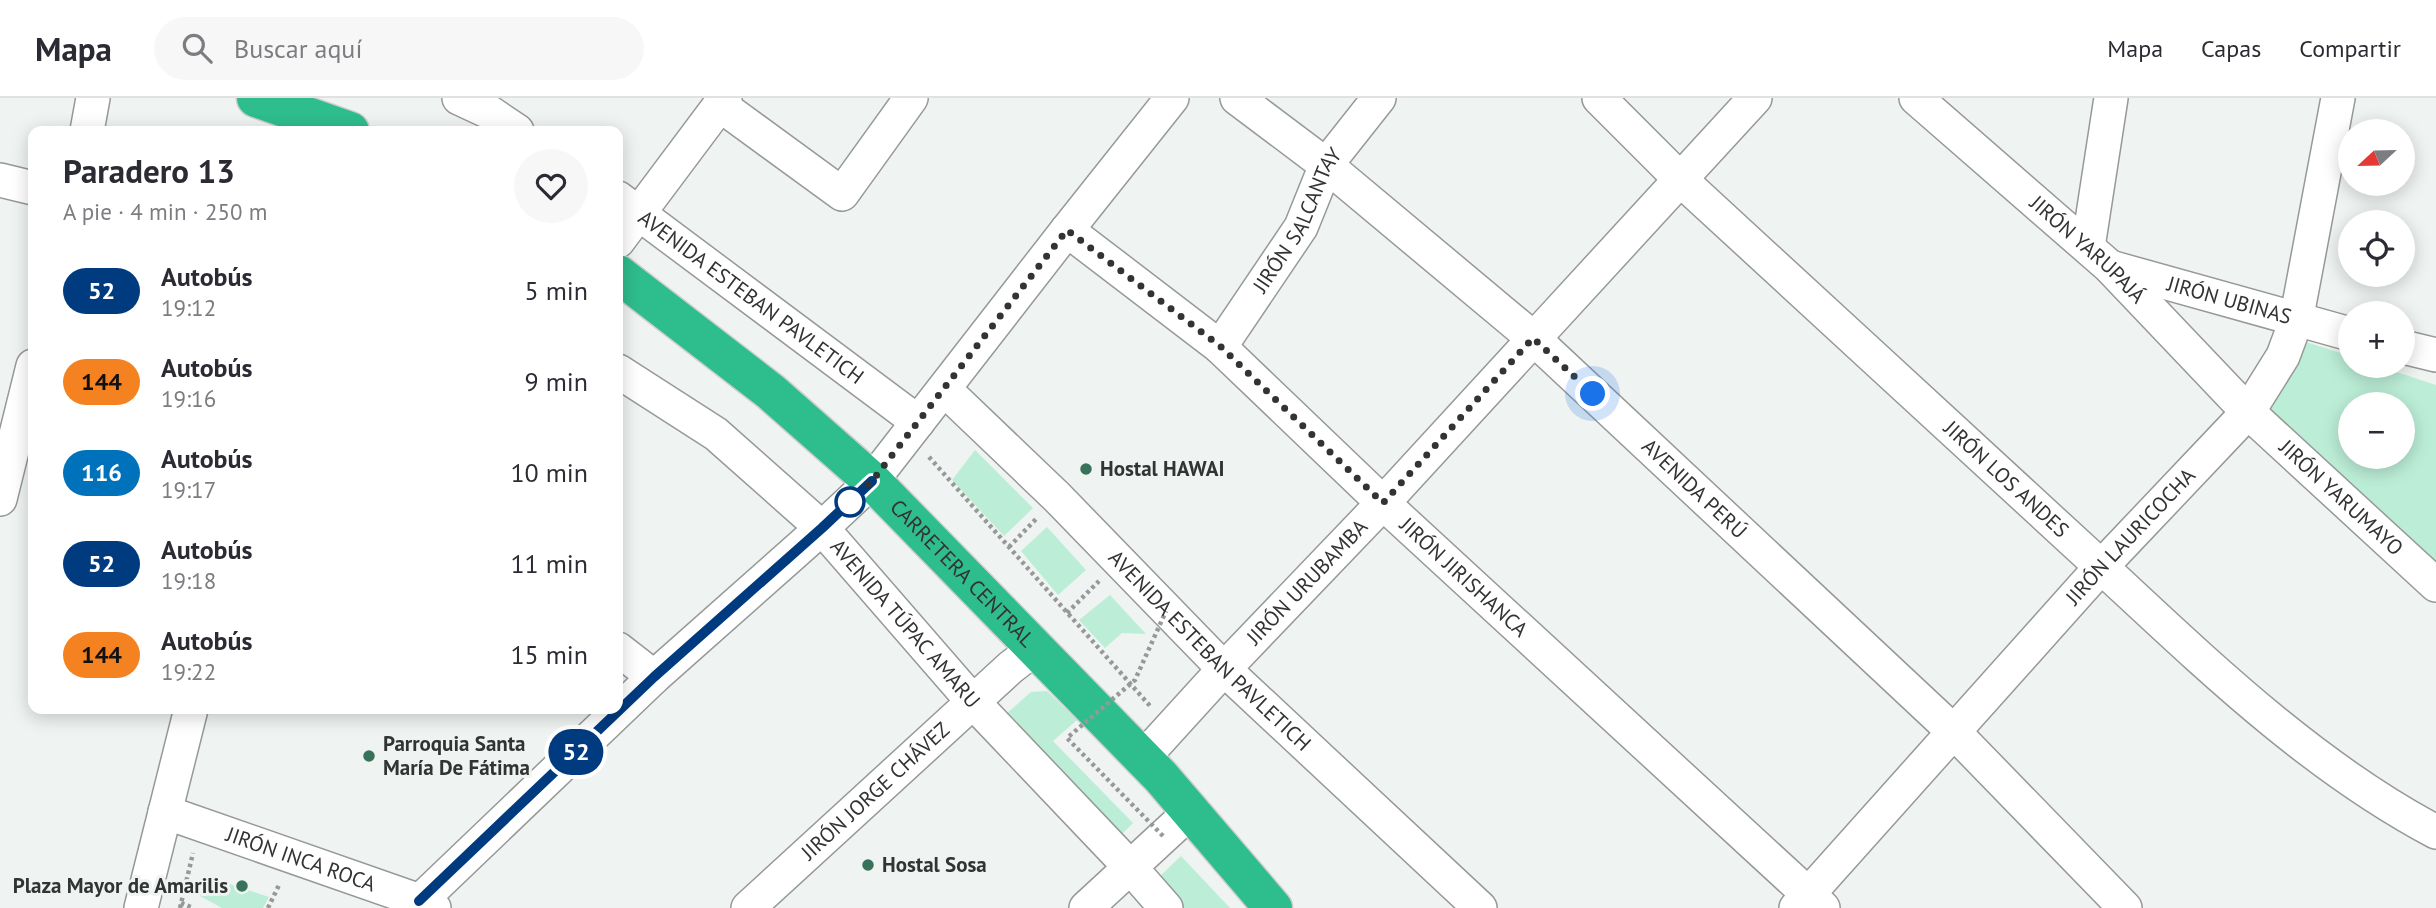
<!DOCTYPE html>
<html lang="es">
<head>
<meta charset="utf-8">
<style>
	body { margin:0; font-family:"PT Sans",sans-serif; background:#f7f7f7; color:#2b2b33; height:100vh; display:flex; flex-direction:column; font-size:26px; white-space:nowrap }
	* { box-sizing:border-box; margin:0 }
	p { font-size:23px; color:#7c7c81 }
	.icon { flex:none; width:38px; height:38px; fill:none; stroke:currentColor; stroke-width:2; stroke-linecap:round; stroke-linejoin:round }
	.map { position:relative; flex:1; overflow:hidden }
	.sheet { position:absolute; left:28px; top:28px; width:595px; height:588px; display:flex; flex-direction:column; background:#fff; border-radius:14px; box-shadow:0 4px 18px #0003 }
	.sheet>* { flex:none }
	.badge { padding:0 14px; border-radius:23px; font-size:24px; line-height:46px }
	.needle { width:46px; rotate:248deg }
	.buttons { position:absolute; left:2338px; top:21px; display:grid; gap:14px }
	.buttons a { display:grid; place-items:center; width:77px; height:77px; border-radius:50%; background:#fff; box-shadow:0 4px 18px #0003; font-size:35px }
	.you { position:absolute; width:35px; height:35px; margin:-18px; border:5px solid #fff; border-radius:50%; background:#1a73e8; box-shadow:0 0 0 10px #1a73e833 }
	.map>.badge { position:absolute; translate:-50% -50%; box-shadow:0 0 0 4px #fff }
	.round { display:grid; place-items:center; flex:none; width:74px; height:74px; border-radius:37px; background:#f7f7f7 }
	.overview { display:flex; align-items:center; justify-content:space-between; height:119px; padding:0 35px }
	h1 { font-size:33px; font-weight:700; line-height:52px }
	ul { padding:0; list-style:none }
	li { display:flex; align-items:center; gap:21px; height:91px; padding:0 35px }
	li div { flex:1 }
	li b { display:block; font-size:26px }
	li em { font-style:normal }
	li .badge { min-width:77px; font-weight:700; text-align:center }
	header { display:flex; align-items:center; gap:42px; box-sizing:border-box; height:98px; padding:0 35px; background:#fff; border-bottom:2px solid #e1e1e2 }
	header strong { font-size:33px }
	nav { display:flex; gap:38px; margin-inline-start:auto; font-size:24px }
	.search { width:490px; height:63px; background:#f7f7f7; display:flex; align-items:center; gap:18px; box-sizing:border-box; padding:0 24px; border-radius:38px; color:#7c7c81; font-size:26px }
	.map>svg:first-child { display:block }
</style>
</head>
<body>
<header>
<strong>Mapa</strong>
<div class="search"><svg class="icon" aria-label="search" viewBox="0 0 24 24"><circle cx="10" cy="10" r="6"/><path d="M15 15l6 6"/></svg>Buscar aquí</div>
<nav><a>Mapa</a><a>Capas</a><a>Compartir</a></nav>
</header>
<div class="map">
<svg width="2436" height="810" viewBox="0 0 2436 810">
	<rect width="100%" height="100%" fill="#eff3f1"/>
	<path fill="#bceed7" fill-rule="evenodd" d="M2303 243 2350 258V268H2378L2436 287V467L2267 315ZM2350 306H2403V359H2350Z
		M975 352 1033 410 1004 438 952 382Z
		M1047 429 1086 472 1058 497 1021 453Z
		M1110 497 1146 536 1122 535 1105 550 1079 522Z
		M1047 593 1077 622 1053 643 1133 725 1120 738 1005 617 1031 594Z
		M1181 758 1230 810H1183L1156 782Z
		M209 779 269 799 263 810H222L200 798 203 784Z"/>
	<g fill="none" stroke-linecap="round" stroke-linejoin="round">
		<defs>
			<g id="minor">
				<path d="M459 0 489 14 517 33"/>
				<path id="s1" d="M1237 0 1326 67 1533 240 1953 633 2125 810"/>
				<path id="s2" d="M1599 0 1681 82C1815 205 1948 328 2082 451 2193 553 2302 663 2436 734"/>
				<path id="s3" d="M1916 0 2110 169 2248 314 2436 487"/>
				<path d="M720 7 842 96 911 0"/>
				<path d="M87 33 93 0"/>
				<path d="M0 82 33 90"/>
				<path id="s4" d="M618 100 918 324"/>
				<path id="s5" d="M1067 132 1220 249 1383 405 1823 810"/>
				<path d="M618 143 725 0"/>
				<path d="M2088 149 2111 0"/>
				<path id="s6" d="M2110 169 2350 236"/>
				<path id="s7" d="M1220 249 1301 129 1326 67 1379 0"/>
				<path d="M2403 249 2436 257"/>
				<path id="s8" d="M618 273 716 336 822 430 974 605 1131 770 1166 810"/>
				<path id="s9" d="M944 291 1057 399 1224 571 1480 810"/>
				<path d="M0 401 33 268"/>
				<path d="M618 551 654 579"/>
				<path id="s10" d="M1142 661 1224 571 1383 405 1755 0"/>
				<path id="s11" d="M165 714 420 803 434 810"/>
				<path d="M420 803 654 579 822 430 872 383 1067 132 1172 0"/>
				<path d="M141 810 191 611"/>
				<path id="s12" d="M748 810 1011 569 1036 550"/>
				<path d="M1086 810 1190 714"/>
				<path id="s13" d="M1796 810 2101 469 2248 314 2283 258 2296 223 2338 0"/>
			</g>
			<g id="highway">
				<path d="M256 0 350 33"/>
				<path id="s14" d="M618 176 771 294 872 383 1161 679 1273 810"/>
			</g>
		</defs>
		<use href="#minor" stroke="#969998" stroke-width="36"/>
		<use href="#highway" stroke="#cecece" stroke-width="41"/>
		<path stroke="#969998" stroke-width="4.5" stroke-dasharray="3.5 3.5" stroke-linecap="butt" d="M929 359 1151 609
			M1009 449 1037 420
			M1067 515 1099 483
			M181 805 193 810
			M180 810 193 755
			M268 810 279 787"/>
		<use href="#minor" stroke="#fff" stroke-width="33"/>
		<use href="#highway" stroke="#2ebd8d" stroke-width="38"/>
		<path stroke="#969998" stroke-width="4.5" stroke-dasharray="3.5 3.5" stroke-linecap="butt" d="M1163 738 1067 640 1135 582 1166 513"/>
	</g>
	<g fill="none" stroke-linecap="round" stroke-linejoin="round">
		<defs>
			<path id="line" d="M419 803 654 579 822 430 872 383"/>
		</defs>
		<use href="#line" stroke="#fff" stroke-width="16"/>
		<use href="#line" stroke="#003b80" stroke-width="10"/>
		<path stroke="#323433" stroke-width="7" stroke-dasharray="0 12.6" d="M850 404 872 383 1067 132 1220 248 1383 405 1533 240 1593 296"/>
	</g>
	<g fill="#38725b" stroke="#eff3f1" stroke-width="2.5">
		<circle cx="1086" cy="371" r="7"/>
		<circle cx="369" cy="658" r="7"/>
		<circle cx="868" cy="767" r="7"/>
		<circle cx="242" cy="788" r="7"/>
	</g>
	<circle fill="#fff" stroke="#003b80" stroke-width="3.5" cx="850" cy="404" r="14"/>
	<g text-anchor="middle" stroke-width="6" stroke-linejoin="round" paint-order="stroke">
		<g font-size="21" fill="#323433" stroke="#eff3f1">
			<text dy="7" stroke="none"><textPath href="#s7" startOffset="149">JIRÓN SALCANTAY</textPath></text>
			<text dy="7" stroke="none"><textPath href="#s3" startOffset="229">JIRÓN YARUPAJÁ</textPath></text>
			<text dy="7" stroke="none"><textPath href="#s4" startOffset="166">AVENIDA ESTEBAN PAVLETICH</textPath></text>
			<text dy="7" stroke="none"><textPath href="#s6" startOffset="124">JIRÓN UBINAS</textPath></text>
			<text dy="7" stroke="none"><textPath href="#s2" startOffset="558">JIRÓN LOS ANDES</textPath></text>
			<text dy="7" stroke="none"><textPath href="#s1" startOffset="602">AVENIDA PERÚ</textPath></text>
			<text dy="7" stroke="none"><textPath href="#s3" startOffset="584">JIRÓN YARUMAYO</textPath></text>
			<text dy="7" stroke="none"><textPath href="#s13" startOffset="500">JIRÓN LAURICOCHA</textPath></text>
			<text dy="7" stroke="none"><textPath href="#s14" startOffset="457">CARRETERA CENTRAL</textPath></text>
			<text dy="7" stroke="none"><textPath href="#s5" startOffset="528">JIRÓN JIRISHANCA</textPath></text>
			<text dy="7" stroke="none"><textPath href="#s10" startOffset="242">JIRÓN URUBAMBA</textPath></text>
			<text dy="7" stroke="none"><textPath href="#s8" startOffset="385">AVENIDA TÚPAC AMARU</textPath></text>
			<text dy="7" stroke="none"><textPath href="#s9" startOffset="373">AVENIDA ESTEBAN PAVLETICH</textPath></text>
			<text dy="7" stroke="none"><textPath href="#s12" startOffset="173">JIRÓN JORGE CHÁVEZ</textPath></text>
			<text dy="7" stroke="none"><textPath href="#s11" startOffset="144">JIRÓN INCA ROCA</textPath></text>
		</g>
		<g font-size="21" font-weight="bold" fill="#323433" stroke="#eff3f1" text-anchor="start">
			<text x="1100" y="378">Hostal HAWAI</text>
			<text x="383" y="653">Parroquia Santa<tspan x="383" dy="24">María De Fátima</tspan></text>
			<text x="882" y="774">Hostal Sosa</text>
			<text x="228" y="795" text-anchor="end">Plaza Mayor de Amarilis</text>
		</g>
	</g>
</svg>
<div class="buttons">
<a><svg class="needle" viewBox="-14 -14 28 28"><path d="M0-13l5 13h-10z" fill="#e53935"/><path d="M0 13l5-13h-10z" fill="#7c7c81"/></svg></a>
<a><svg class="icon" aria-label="locate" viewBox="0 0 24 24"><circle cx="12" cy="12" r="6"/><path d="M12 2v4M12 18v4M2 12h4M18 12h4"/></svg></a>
<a>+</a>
<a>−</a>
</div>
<div class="you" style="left:1593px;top:296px"></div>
<b class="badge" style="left:576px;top:654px;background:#003b80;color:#fff">52</b>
<section class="sheet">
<div class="overview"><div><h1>Paradero 13</h1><p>A pie · 4 min · 250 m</p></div><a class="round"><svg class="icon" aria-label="heart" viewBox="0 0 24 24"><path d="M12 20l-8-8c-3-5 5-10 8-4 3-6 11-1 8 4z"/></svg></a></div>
<ul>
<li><span class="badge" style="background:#003b80;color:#fff">52</span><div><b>Autobús</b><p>19:12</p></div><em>5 min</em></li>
<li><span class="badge" style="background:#f58220;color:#111">144</span><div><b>Autobús</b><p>19:16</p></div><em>9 min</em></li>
<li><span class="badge" style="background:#0072bc;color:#fff">116</span><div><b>Autobús</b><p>19:17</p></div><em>10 min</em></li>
<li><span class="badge" style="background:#003b80;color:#fff">52</span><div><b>Autobús</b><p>19:18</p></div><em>11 min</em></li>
<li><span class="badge" style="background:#f58220;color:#111">144</span><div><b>Autobús</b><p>19:22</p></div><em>15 min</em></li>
</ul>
</section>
</div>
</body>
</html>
